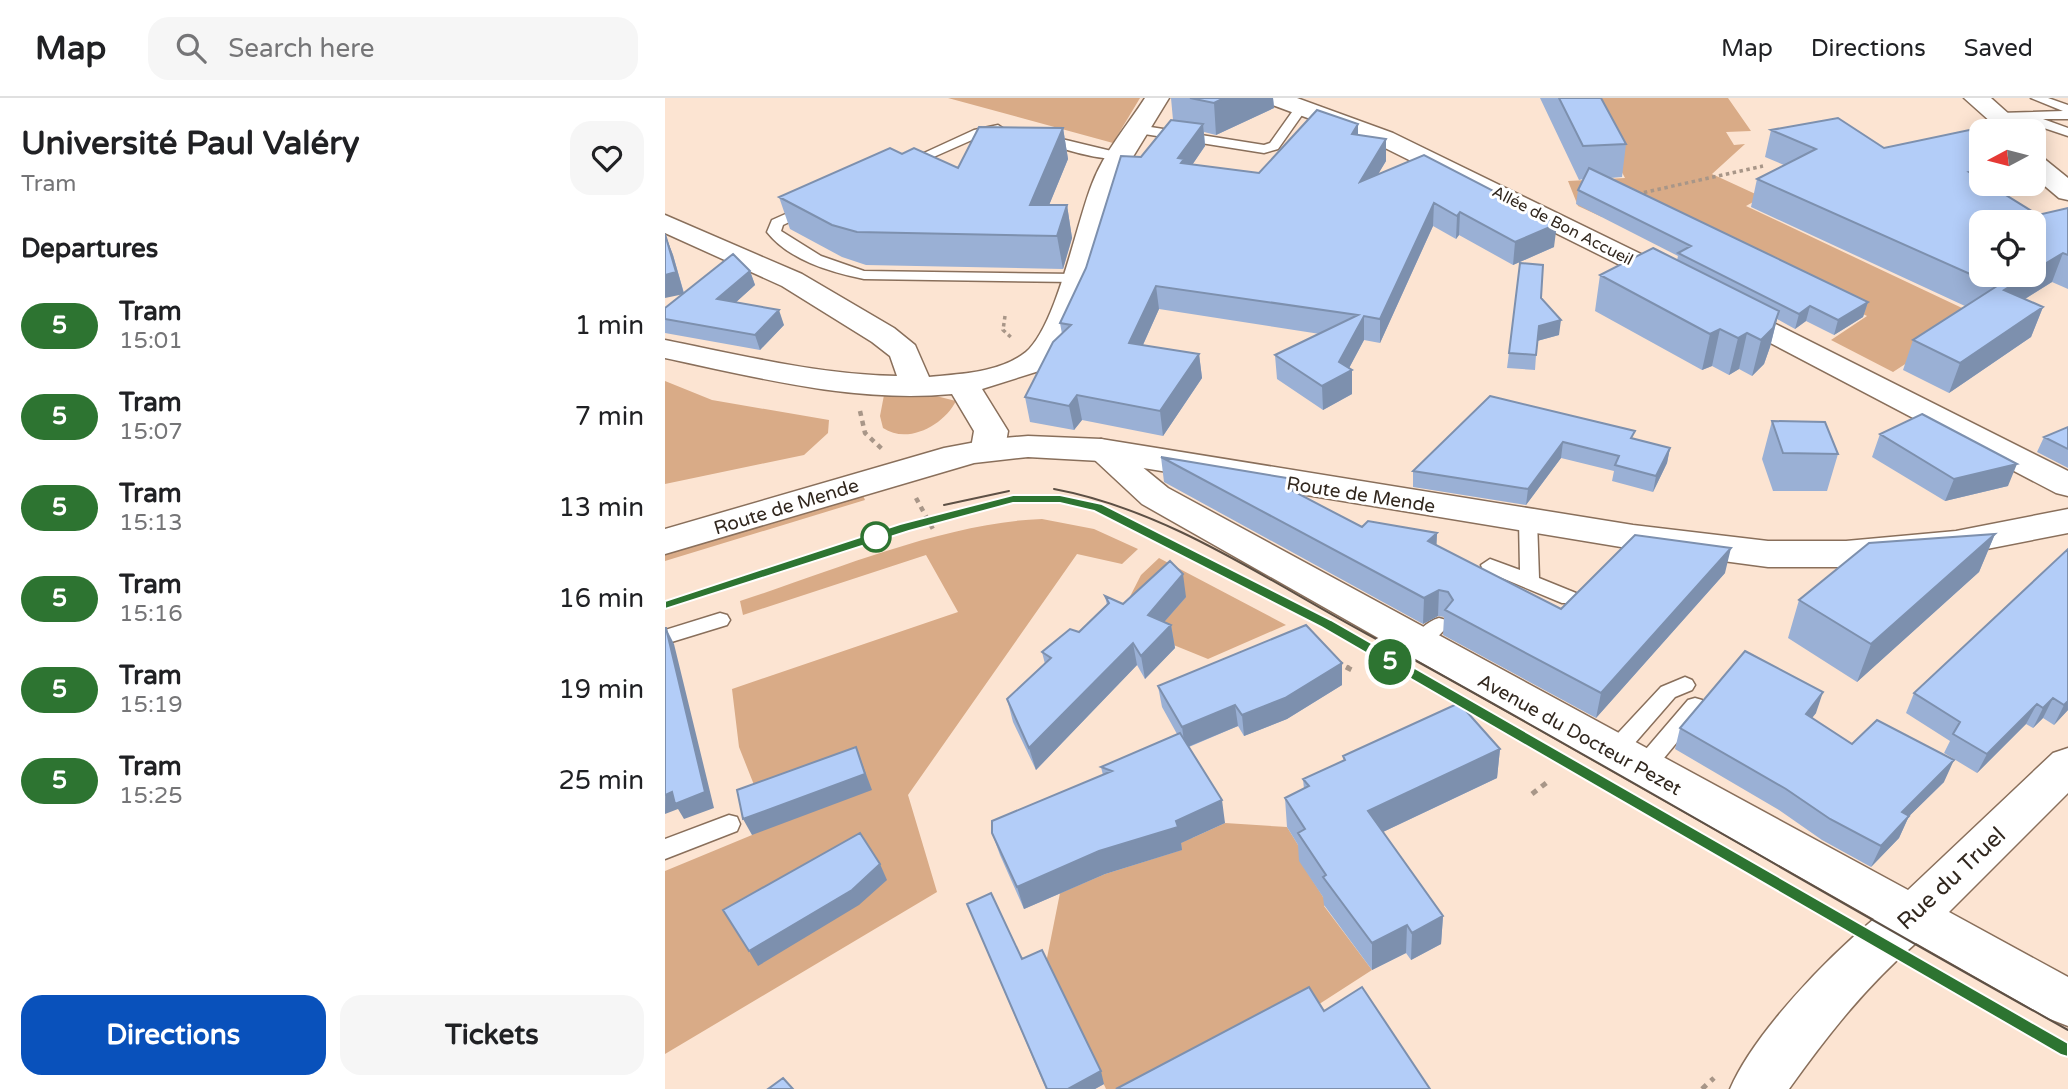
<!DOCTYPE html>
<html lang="en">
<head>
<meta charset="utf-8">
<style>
	body { margin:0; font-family:"Varela Round",sans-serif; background:#f6f6f6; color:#202124; height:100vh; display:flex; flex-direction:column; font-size:26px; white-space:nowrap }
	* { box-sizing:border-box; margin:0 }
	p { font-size:23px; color:#757577 }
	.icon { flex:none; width:38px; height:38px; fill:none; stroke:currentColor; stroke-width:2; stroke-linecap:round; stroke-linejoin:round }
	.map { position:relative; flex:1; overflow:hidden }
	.side { display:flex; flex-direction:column; background:#fff; width:665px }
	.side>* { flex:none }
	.badge { padding:0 14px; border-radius:23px; font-size:24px; line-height:46px }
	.needle { width:46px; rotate:263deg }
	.controls { position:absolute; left:1304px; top:21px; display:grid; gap:14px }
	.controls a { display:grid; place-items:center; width:77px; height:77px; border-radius:14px; background:#fff; box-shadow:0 4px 18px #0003; font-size:35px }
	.map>.badge { position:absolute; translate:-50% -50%; box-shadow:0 0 0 4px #fff }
	h2 { padding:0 21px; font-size:26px; line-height:63px }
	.round { display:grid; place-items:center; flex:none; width:74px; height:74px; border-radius:21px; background:#f6f6f6 }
	.summary { display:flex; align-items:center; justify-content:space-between; height:119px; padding:0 21px }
	h1 { font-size:33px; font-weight:700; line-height:52px }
	.cta { display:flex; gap:14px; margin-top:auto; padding:14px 21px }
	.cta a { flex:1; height:80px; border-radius:21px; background:#0951bb; color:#fff; font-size:28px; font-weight:700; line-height:80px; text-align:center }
	.cta a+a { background:#f6f6f6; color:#202124 }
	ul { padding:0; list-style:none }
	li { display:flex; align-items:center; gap:21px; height:91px; padding:0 21px }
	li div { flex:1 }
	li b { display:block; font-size:26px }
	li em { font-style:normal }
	li .badge { min-width:77px; font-weight:700; text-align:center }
	header { display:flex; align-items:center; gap:42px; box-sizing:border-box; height:98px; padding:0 35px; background:#fff; border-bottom:2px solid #e0e0e0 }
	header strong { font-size:33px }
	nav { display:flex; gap:38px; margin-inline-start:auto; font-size:24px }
	.search { width:490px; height:63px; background:#f6f6f6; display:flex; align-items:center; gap:18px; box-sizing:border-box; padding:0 24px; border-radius:21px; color:#757577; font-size:26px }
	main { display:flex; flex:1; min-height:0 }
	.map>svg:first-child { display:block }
</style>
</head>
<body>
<header>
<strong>Map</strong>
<div class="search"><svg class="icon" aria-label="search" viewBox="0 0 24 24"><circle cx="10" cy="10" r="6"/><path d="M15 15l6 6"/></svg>Search here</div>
<nav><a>Map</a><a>Directions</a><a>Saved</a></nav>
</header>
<main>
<section class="side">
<div class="summary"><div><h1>Université Paul Valéry</h1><p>Tram</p></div><a class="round"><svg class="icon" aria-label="heart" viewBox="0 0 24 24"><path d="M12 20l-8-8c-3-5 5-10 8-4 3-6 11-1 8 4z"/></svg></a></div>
<h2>Departures</h2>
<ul>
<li><span class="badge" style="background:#2d7431;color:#fff">5</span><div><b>Tram</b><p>15:01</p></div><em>1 min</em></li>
<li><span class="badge" style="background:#2d7431;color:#fff">5</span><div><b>Tram</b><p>15:07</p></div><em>7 min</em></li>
<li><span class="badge" style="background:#2d7431;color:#fff">5</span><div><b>Tram</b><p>15:13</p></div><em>13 min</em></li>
<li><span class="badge" style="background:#2d7431;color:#fff">5</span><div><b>Tram</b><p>15:16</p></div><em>16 min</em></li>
<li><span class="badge" style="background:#2d7431;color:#fff">5</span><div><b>Tram</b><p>15:19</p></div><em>19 min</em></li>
<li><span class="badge" style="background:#2d7431;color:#fff">5</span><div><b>Tram</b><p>15:25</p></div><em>25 min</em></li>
</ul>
<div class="cta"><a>Directions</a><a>Tickets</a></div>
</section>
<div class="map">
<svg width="1403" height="991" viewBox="0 0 1403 991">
	<rect width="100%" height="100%" fill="#fce4d2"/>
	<path fill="#d9ab87" d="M283 0H475L448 45Z
		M917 0H1063L1086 33 1061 34 1069 47 1080 46 1047 76 1097 99 1081 108 1314 218 1228 274 1166 242 1202 218 969 105 937 119 913 108 903 83 960 80Z
		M0 283 47 302 164 322 163 335 139 357 0 386Z
		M219 297 271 298 291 303C279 327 243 347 218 330L215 318Z
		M197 395 200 402 0 463V455Z
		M377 421 429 431 473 451 457 466 412 456 243 697 272 794 0 956V773L87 737 95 702 74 649 67 591 293 514 261 457 78 517 75 503C167 473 281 424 377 421Z
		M494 460 621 527 543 561 452 524 476 477Z
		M560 725 622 729 641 760 635 763 662 805 659 808 707 872 645 912 499 991H441L381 865 395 795 440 776 516 752 510 739 527 740Z"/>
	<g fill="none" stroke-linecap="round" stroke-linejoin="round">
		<defs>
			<path id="lane" d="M1366 0H1383L1403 7V21H1378L1403 30V38L1367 26 1366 22 1334 23 1328 19 1334 15 1398 13Z
				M636 6 642 10 613 51 599 55 473 35 467 31 473 27 599 47 605 45 632 7Z
				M333 27 339 31 337 34 316 38 246 69 235 66 309 32Z
				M376 36 463 57C448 69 391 48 372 43V37Z
				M143 106 148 107V113L118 127 116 133 156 158 199 173 410 176 417 180 410 184 199 181C165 174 124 162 102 134L107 122Z
				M863 416 872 422 874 480 911 495 914 500 911 505H897L818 472 816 467 825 461 855 472 854 422Z
				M55 515 62 517 65 522 62 527 0 546V532Z
				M774 520 781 522 784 527 760 552H746L743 547C749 536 762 523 774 520Z
				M1020 579 1027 582 1030 587 1027 592 1010 599 956 661 948 663 940 661 937 655 940 649 996 589Z
				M1030 600 1037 602 1040 608 1037 614 985 677 977 680 969 677 966 671 969 665 1023 602Z
				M64 717 72 719 75 726 72 733 0 761V741Z"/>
			<path id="street" d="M480 0H504L458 75 422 193 396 251 374 273 317 291 343 333 340 350 335 357 323 361 311 357 306 350 309 333 287 296C190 305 94 280 0 260V242C76 257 154 277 232 278L225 258 207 244 117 188 0 135V117L137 176 229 230 250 247 264 279C295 276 335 275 361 254 392 227 411 126 427 86 439 54 462 28 480 0Z
				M598 0H632L728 35 1023 179 1028 185 1023 191 1013 194 1003 191 710 45 602 5Z
				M1063 202 1403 373V398L1391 395 1052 217 1048 211 1052 205Z
				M436 341 448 345 503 390 1243 792 1388 655 1403 650V695L1284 814 1403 879V928L1385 921 1251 845C1201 888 1162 938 1124 991H1065C1089 935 1162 860 1209 821L477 406 419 352 424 345Z"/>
			<path id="secondary" d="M363 338 436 341 968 427 1103 443H1181L1291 433 1403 411V435L1291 457 1181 469H1103L968 451 436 363 363 359 309 365 0 456V431L279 350 327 341Z"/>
			<path id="primary" d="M1299 0H1326L1363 33H1336Z
				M1368 56 1377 59 1403 80V102L1394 100 1368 78Z"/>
		</defs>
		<use href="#lane" stroke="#896f5b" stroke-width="3"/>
		<use href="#street" stroke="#896f5b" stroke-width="3"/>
		<use href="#secondary" stroke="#896f5b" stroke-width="3"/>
		<use href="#primary" stroke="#896f5b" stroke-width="3"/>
		<path stroke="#a89688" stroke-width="3.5" stroke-dasharray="3.5 3.5" stroke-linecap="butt" d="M972 96 1098 68
			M340 218 338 232 348 241"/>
		<path stroke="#a89688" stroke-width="4.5" stroke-dasharray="5 5" stroke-linecap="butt" d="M195 313 200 335 217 351
			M251 400 269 433
			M673 564 684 570"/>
		<path stroke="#a89688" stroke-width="5" stroke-dasharray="6 6" stroke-linecap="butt" d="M681 569 687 572
			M867 696 885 682
			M1037 991 1049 980"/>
		<use href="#lane" fill="#fff" fill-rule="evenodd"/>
		<use href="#street" fill="#fff" fill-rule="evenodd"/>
		<use href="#secondary" fill="#fff" fill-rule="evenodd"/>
		<use href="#primary" fill="#fff" fill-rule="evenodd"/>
		<path stroke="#5d5045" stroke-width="2" d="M389 391C502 412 602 482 702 536 938 664 1168 802 1403 932
			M279 407 344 393
			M0 506 240 429 348 401H395L433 409 661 526 1403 951"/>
	</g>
	<path fill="#9ab0d5" d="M506 0H608L609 10 551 37 539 34 540 48 527 67 594 75 693 26V37L721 41V63L712 77 889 149 848 167 794 137 791 141 768 128 715 245 699 242 684 270 687 296 658 312 612 281 610 257 655 236 494 211 478 247 534 256 537 280 498 338 417 322 409 332 365 324 360 299 397 236 395 225 476 59 508 22Z
		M875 0H936L961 46 957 79 945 80 1203 204 1198 219 1169 237 1141 223 1130 231 1112 221 1105 249 1099 266 1087 278 1074 271 1064 277 1047 268 1037 272 930 213 935 177 1012 162 1013 158 911 106 913 92 918 81 914 82Z
		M398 30 403 61 384 107H402L407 140 398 171 201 167 177 159 125 131 114 99 293 70Z
		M1106 32 1219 50 1379 60 1369 88 1336 94 1373 117 1403 110V191L1387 184 1360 201 1378 209 1366 239 1284 295 1238 272 1248 242 1300 208 1086 109 1092 81 1119 67 1100 59Z
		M0 136 8 157 19 195 85 173 90 187 71 204 119 227 95 252 0 235V221L18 196Z
		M876 200 894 237 872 243 870 272 842 270 844 255Z
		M825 298 969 341 1005 350 1002 365 988 394 947 383 949 373 896 360 861 407 748 389V373Z
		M1107 323 1173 356 1162 393H1108L1097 361Z
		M1403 329V370L1372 354 1379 339Z
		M1215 336 1343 388 1280 403 1207 359Z
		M496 359 634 382V396L697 429 772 435 771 447 896 511 1060 475 931 620 778 537 779 519 773 518 758 526 499 384Z
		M1330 436 1314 474 1192 584 1123 540 1134 502Z
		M1403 451V612L1389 627 1378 620 1368 630 1361 626 1312 675 1279 655 1285 643 1241 615 1249 595Z
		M440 498 458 506 521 499 499 524 506 527 510 550 480 581 472 567 371 672 348 624 342 601 380 566 377 554 414 534 442 507Z
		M677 587 622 621 579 638 573 628 524 649 560 725 516 745 517 752 440 776 359 811 335 757 327 735 438 677 436 669 512 636 497 609 493 588Z
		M1151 615 1147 620 1187 646 1279 684 1244 718 1234 740 1206 769 1157 742 1114 712 1010 651 1015 630Z
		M835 651 832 680 718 734 778 818 776 846 746 862 741 855 707 872 659 807 658 799 634 763 633 747 622 729 620 700 639 691 638 681 679 662 678 658Z
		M302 806 357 861 439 986 430 991H381Z"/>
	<path fill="#7d90ae" d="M559 0H608L609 10 551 37 549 5Z
		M538 26 540 48 521 76 513 60Z
		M693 26V48L687 36Z
		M398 30 403 61 371 139 365 107Z
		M721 41V63L695 107V84Z
		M1379 60 1369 88 1295 102 1304 74 1316 72V86H1368V62Z
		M769 105 768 128 715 245V221Z
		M402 107 407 140 398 171 392 138Z
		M795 114 794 137 791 141 792 118Z
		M892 126 889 149 848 167 850 144Z
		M0 136 8 157 19 196 0 200Z
		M1398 155 1387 184 1328 221 1339 192 1363 177H1368V173Z
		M85 173 90 187 58 216 52 201Z
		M491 188 494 211 468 269 464 245Z
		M1203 204 1198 219 1169 237 1173 222Z
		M1145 208 1141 223 1130 231 1134 216Z
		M1378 209 1366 239 1284 295 1295 265Z
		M114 212 119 227 95 252 90 237Z
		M1114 213 1105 249 1099 266 1087 278 1096 242Z
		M699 218V242L682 274 687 272V296L658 312 657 288 674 264Z
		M896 222 894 237 872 243 874 228Z
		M1055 231 1047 268 1037 272 1045 236Z
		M1082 235 1074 271 1064 277 1073 240Z
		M534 256 537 280 498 338 495 313Z
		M412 297 417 322 409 332 404 308Z
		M898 344 896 360 861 407 863 391Z
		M1005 350 1002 365 988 394 991 378Z
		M1352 366 1343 388 1280 403 1289 381Z
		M634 382 635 407 626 392Z
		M772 435 771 460 763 443Z
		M1330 436 1314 474 1192 584 1206 546Z
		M1066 450 1060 475 931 620 936 595Z
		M518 476 521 499 486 539 483 517Z
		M774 492 773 518 758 526 759 500Z
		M506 527 510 550 480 581 476 558Z
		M1 530 9 546 49 710 19 721 13 711 0 716Z
		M468 545 472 567 371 672 364 650Z
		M677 565V587L622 621 579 638 577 617Z
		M1158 594 1151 615 1133 637 1141 616Z
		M1388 600 1378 620 1368 630 1378 610Z
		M1403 603V612L1389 627 1399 607Z
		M1372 606 1361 626 1312 675 1322 656Z
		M570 607 573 628 520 650 517 629Z
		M191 649 207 692 87 737 78 721Z
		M835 651 832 680 703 741V713Z
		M1289 662 1279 684 1227 735 1237 714Z
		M557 702 560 725 516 745 517 752 440 776 359 811 352 789 434 753 511 723Z
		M1244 718 1234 740 1206 769 1216 748Z
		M215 766 222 782 194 807 93 868 84 853Z
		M778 818 776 846 746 862 747 835Z
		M742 827 741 855 707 872V845Z
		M436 973 439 986 430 991H403Z"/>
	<path fill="#b3cdf8" stroke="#7d90ae" stroke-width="2" d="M525 0H559L549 5Z
		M894 0H936L961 46 918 48Z
		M652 12 693 26 687 36 721 41 695 84 759 57 892 126 850 144 795 114 792 118 769 105 715 221 699 218 674 264 687 272 657 288 610 257 693 217 491 188 464 245 534 256 495 313 412 297 404 308 360 299 388 244 406 227 395 225 421 170 456 58 476 59 506 22 538 26 513 60 519 61 516 65 594 75Z
		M1173 20 1219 50 1328 27 1338 33H1316V72L1304 74 1316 82V86H1323L1373 117 1403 110V157L1398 155 1368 173V124H1316V177H1363L1339 192 1378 209 1295 265 1248 242 1332 188 1092 81 1151 51 1106 32Z
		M314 29 398 30 365 107H402L392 138 192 134 167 127 114 99 225 50 237 56 249 50 293 70Z
		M1368 53 1379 60 1368 62Z
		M924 70 1203 204 1173 222 1145 208 1134 216 1013 155 1026 148 913 92Z
		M0 136 11 174 0 177Z
		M988 150 1114 213 1108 230 1096 242 1082 235 1073 240 1055 231 1045 236 935 177Z
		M68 156 85 173 52 201 114 212 90 237 0 221V210Z
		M855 165 878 167 876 200 896 222 874 228 871 257 844 255Z
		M825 298 970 333 966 340 1005 350 991 378 950 367 954 358 898 344 863 391 748 373Z
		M1257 316 1352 366 1289 381 1215 336Z
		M1107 323 1160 324 1173 356 1118 355Z
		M1403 329V351L1379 339Z
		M496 359 634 382 626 392 697 429 703 423 772 435 763 443 896 511 970 437 1066 450 936 595 780 512 788 502 783 494 774 492 759 500Z
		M1330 436 1206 546 1134 502 1204 445Z
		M1403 451V603L1399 607 1388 600 1378 610 1372 606 1322 656 1288 636 1295 624 1249 595Z
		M505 463 518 476 483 517 506 527 476 558 468 545 364 650 342 601 386 560 377 554 405 531 414 534 444 505 440 498 458 506Z
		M641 527 677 565 620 600 577 617 570 607 517 629 493 588Z
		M0 530H1L40 694 10 706 7 694 0 697Z
		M1080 553 1158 594 1141 616 1187 646 1212 622 1289 662 1237 714 1244 718 1216 748 1165 721 1121 691 1015 630Z
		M794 605 835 651 703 713 778 818 747 835 742 827 707 845 658 779 661 777 633 735 640 731 620 700 644 688 638 681 680 662 678 658Z
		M515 635 557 702 511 723 513 729 434 753 352 789 327 735V723L447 673 436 669Z
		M191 649 200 676 78 721 72 692Z
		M195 735 215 766 187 792 84 853 58 812Z
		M326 795 357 861 377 852 436 973 403 991H382L302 806Z
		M644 889 659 913 697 889 765 991H451Z
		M118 980 128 991H103Z"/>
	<path fill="#2d7431" stroke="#fff" stroke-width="2" d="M348 397H395L437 406 666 522 1403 945V959L1396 957 656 529 429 413 395 405H348L244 433 0 511V503L235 426Z"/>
	<circle fill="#fff" stroke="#2d7431" stroke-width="3.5" cx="211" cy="439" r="14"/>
	<g text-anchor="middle" stroke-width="6" stroke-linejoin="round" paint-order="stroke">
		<g font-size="16" fill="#31271e" stroke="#fff">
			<text transform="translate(898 127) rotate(27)" y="6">Allée de Bon Accueil</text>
		</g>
		<g font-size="19" fill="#31271e" stroke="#fff">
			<text transform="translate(696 396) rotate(9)" y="7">Route de Mende</text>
			<text transform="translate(121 408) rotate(-17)" y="7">Route de Mende</text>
			<text transform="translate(915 636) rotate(29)" y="7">Avenue du Docteur Pezet</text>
		</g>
		<g font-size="23" fill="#31271e" stroke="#fff">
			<text transform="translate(1286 780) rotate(-43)" y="8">Rue du Truel</text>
		</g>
	</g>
</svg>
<div class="controls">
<a><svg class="needle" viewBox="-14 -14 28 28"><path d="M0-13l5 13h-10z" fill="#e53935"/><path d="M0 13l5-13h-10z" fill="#757577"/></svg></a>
<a><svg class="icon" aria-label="locate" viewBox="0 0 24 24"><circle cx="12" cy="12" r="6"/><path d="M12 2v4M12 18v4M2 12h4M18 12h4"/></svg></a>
</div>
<b class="badge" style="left:725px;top:564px;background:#2d7431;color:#fff">5</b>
</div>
</main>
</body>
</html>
